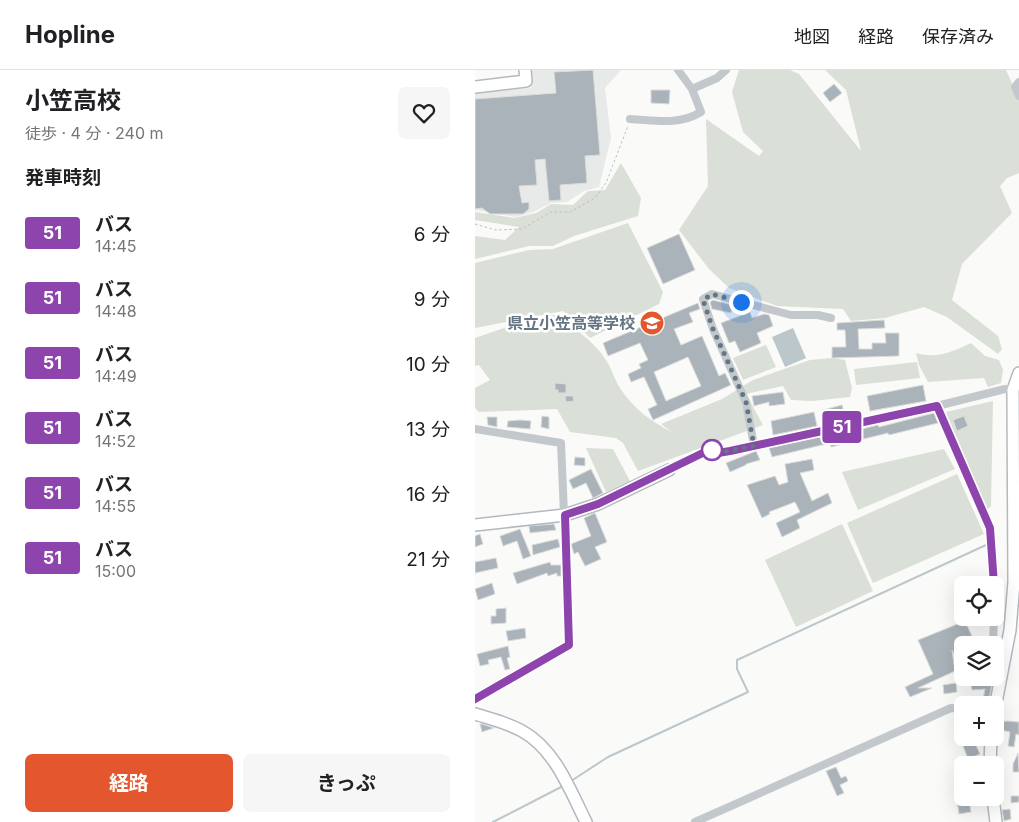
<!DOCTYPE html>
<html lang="ja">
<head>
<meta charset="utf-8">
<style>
	body { margin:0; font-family:Inter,"Noto Sans JP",sans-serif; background:#f6f6f6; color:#202124; height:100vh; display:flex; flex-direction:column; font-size:19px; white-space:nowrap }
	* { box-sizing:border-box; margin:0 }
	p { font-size:16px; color:#757577 }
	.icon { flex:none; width:28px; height:28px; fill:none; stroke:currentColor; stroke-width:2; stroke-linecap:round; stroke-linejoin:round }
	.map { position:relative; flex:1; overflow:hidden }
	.side { display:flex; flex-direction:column; background:#fff; width:475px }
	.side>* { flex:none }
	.badge { padding:0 10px; border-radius:4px; font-size:18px; line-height:32px }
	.fabs { position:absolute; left:479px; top:506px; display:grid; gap:10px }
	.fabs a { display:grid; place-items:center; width:50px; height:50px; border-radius:8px; background:#fff; box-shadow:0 5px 20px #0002; font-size:25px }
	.you { position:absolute; width:25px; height:25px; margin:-12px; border:4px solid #fff; border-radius:50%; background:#1a73e8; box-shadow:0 0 0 8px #1a73e833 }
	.map>.badge { position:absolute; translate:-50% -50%; box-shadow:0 0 0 2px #fff }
	h2 { padding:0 25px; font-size:19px; line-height:45px }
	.round { display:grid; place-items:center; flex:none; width:52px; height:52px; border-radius:8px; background:#f6f6f6 }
	.head { display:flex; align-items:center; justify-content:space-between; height:85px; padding:0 25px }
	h1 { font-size:24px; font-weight:700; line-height:38px }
	.button { display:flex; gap:10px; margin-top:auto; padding:10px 25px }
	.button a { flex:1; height:58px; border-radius:8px; background:#e4572e; color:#fff; font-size:20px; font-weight:700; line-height:58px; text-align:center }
	.button a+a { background:#f6f6f6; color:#202124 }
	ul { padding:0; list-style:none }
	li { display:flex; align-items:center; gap:15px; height:65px; padding:0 25px }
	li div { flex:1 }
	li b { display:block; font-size:19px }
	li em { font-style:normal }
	li .badge { min-width:55px; font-weight:700; text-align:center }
	header { display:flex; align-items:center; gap:30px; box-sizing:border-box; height:70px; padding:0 25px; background:#fff; border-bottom:1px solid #e0e0e0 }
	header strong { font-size:24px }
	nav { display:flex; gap:28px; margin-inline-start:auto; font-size:18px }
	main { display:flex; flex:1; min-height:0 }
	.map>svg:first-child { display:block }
</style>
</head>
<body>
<header>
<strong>Hopline</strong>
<nav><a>地図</a><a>経路</a><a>保存済み</a></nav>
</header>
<main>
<section class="side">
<div class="head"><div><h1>小笠高校</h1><p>徒歩 · 4 分 · 240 m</p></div><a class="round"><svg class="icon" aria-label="heart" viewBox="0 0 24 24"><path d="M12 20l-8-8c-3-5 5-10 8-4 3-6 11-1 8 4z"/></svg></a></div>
<h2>発車時刻</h2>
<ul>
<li><span class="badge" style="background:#8e44ad;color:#fff">51</span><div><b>バス</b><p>14:45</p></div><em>6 分</em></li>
<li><span class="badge" style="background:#8e44ad;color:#fff">51</span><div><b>バス</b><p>14:48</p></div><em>9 分</em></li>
<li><span class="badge" style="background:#8e44ad;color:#fff">51</span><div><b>バス</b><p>14:49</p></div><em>10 分</em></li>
<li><span class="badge" style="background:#8e44ad;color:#fff">51</span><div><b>バス</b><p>14:52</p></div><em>13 分</em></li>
<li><span class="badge" style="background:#8e44ad;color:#fff">51</span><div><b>バス</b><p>14:55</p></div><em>16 分</em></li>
<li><span class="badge" style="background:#8e44ad;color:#fff">51</span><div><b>バス</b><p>15:00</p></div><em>21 分</em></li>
</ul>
<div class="button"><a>経路</a><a>きっぷ</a></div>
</section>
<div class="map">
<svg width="544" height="752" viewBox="0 0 544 752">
	<rect width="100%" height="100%" fill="#fafaf8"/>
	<path fill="#e8e9e9" d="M55 0H146L130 18 136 68 124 117 109 121 92 132 76 133 58 142 41 147 0 140V23L56 18Z"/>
	<path fill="#dadfd7" d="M264 0H315L324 4 386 81 371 20 350 0H531L544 29V103L532 108 525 116 537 143 487 194 477 230 523 266 527 279 523 284 472 247 449 237 410 248 376 251 368 239 302 236 254 218 234 199 204 160 233 116 231 49 284 86 288 81 268 62 257 22Z
		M146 93 166 128 163 146 99 166 78 176H54L0 189V166L30 170 44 157 0 150V142L40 148 61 143 76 134 98 135 113 121 130 120Z
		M153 153 188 222 184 234 115 268 88 241 0 258V193L54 180 78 179Z
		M79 245C98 257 119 271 131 290 137 299 139 309 145 318 157 337 176 352 197 362L186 354 247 329 278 310 335 290 357 288 370 290 377 318 375 327 337 331 316 330 308 316 271 324 288 355 163 401 148 373 141 368 95 362 82 339 4 342 0 338V318L15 310 4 295 0 296V268L55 249Z
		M496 273 510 286 524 290 528 300 526 313 513 317 509 308 453 312 444 295 441 283C463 289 477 282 496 273Z
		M291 275 301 297 268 310 258 288Z
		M442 292 445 308 381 315 379 299Z
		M518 331 516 436 509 443 471 342Z
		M111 378 138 379 155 411 131 422Z
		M469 379 480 399 383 440 367 402Z
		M482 404 509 464 398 513 372 453Z
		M367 454 398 521 321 557 290 490Z"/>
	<path fill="#bbc7cb" d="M318 258 331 288 310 297 297 267Z"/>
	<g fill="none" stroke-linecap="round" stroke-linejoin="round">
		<path stroke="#bbc7cb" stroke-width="2" d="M96 711 133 687 273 622 262 599V590L511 475
			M18 752 88 716"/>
	</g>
	<path fill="#aab3b9" stroke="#dcdcda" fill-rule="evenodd" d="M118 0 125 85 110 86 112 113 85 115 86 130 74 131 70 89 60 90 62 115 44 116 47 133 54 132V139L48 144H15L7 138 0 139V29L81 23 79 2Z
		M359 14 367 23 355 32 348 23Z
		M176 20H195L194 34 176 33Z
		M204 164 220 200 188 214 172 178Z
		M238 230 257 235 256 243 237 239 235 232Z
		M223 233 225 239 214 243 218 252 199 259 206 275 227 266 244 306 250 303 256 315 178 350 173 339 182 335 169 307 156 312 153 304 166 298 164 294 173 290 165 273 133 286 128 273ZM213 287 226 316 191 331 179 302Z
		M275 242 277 248 289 244 294 245 298 256 282 263 286 273 265 282 260 271 254 273 246 253Z
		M409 250 410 258 383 259 384 279H397V273H411L410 263H424V286L357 288V277H371L370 260H362V253Z
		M80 313 91 314V323H83V320H80Z
		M448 315 451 331 395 341 392 326Z
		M308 322 310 334 294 336V332L279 336 277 326Z
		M90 326H98L99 331 91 332Z
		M367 335 370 346 351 351 348 340Z
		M339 342 342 356 298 365 296 351Z
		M459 343 463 353 414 365 413 363 356 377 355 373 297 387 294 378 345 367 346 369 403 355 404 357Z
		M67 346 74 347V359L66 357Z
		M489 346 493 356 482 361 478 350Z
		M12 347H22V357L13 355Z
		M45 350 56 351 55 359 32 357 33 351Z
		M281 381 285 390 271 394V395L255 402 251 393Z
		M100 387 110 388V396L99 395Z
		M337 389 339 400 325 403 337 431 353 423 357 433 322 450 325 458 307 467 301 453 325 442 320 432 294 442 295 444 287 448 272 415 300 406 304 415 313 412 310 394Z
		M116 399 128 423 118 428 111 413 98 419 94 410Z
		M120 443 132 472 120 477 126 489 110 496 103 482 99 484 96 474 116 466 109 448Z
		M79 454 81 460 55 463 54 456Z
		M45 459 56 486 48 489 42 471 28 476 25 466Z
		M5 464 8 474 0 477V466Z
		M83 469 85 477 58 485 57 475Z
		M21 488 23 498 0 503V492Z
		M75 492 76 495H86V506H82V503L73 506 72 503 42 514 38 503Z
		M17 513 20 524 3 530 0 519Z
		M31 538V553L16 554V546H21V539Z
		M490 551 501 575H488V604L477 580 480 601 443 618H457L435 627 430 617 458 604 443 570Z
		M50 558 51 568 33 571 31 561Z
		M33 576 35 587 32 588 35 599 30 600 26 587 13 590 14 594 5 596 2 584Z
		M518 608 513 635H507L510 619 497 620 495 611Z
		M481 613 482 622 469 624 468 615Z
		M533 651 544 652V665L541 664 539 677 533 676 535 662 522 659 523 652Z
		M5 654H7L19 658 7 662Z
		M498 669 505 684 493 689 487 673Z
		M543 683 544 702H538V694Z
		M361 697 366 708 371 706 373 711 365 715 369 723 362 726 351 701Z
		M488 723V728H494L496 742 484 744 481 724Z
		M536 726H544V732L536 733Z
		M535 739 536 749 529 751 527 740Z"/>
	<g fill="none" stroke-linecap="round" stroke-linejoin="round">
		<defs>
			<path id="secondary" d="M0 17 51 11 50 0
				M0 455 90 445 123 434 194 400
				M520 638 535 560 539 512 538 320 544 303
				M0 644C16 649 33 653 47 661 80 679 95 720 111 752
				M515 695 516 668
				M518 728 521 752"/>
		</defs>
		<use href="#secondary" stroke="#b3babf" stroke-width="14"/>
		<path stroke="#bbbfc2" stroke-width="1" stroke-dasharray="2.5 2.5" stroke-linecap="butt" d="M0 154 21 160 47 159 76 142H95L120 128 131 113 153 56"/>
		<path stroke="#c3c8cc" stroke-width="8" d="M203 0 217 19
			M544 12 540 17 544 26
			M155 49C179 50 203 56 226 42L217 19 242 8 251 0
			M462 336 515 458 519 515
			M0 359 86 373 94 563 93 575 88 579 0 629
			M279 376 271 332 238 259 228 229 237 224 316 245H343L356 248
			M194 400 236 379 243 383 255 381 462 336 530 319 538 320
			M518 575 520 522
			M220 752 476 638 488 639"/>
		<use href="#secondary" stroke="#fff" stroke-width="11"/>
	</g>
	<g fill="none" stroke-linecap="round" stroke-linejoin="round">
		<defs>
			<path id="line" d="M0 629 94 575 90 445 123 434 236 379 243 383 255 381 462 336 515 458 519 515"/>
		</defs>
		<use href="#line" stroke="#fff" stroke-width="11"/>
		<use href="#line" stroke="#8e44ad" stroke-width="8"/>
		<path stroke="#657683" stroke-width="5" stroke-dasharray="0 9" d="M237 380 236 379 243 383 279 376 271 332 238 259 228 230 237 224 266 232"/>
	</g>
	<defs>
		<symbol id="school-disc" viewBox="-11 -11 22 22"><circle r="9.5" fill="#e4572e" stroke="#fff"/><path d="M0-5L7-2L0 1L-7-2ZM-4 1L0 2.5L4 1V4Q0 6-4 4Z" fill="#fff"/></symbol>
	</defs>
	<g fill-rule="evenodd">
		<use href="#school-disc" x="163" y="239" width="28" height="28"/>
	</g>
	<circle fill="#fff" stroke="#8e44ad" stroke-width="2.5" cx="237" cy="380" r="10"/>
	<g text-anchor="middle" stroke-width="5" stroke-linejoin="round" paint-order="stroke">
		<g font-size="16" font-weight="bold" fill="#657683" stroke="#fff" text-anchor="end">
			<text x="160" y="259">県立小笠高等学校</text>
		</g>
	</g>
</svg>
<div class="fabs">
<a><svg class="icon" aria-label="locate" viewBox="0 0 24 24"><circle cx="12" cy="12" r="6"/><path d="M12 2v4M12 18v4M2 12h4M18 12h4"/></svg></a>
<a><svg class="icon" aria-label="layers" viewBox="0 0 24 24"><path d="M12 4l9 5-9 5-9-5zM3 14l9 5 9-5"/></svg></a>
<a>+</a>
<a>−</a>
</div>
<div class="you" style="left:266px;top:232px"></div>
<b class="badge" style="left:367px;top:357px;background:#8e44ad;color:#fff">51</b>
</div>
</main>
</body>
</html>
